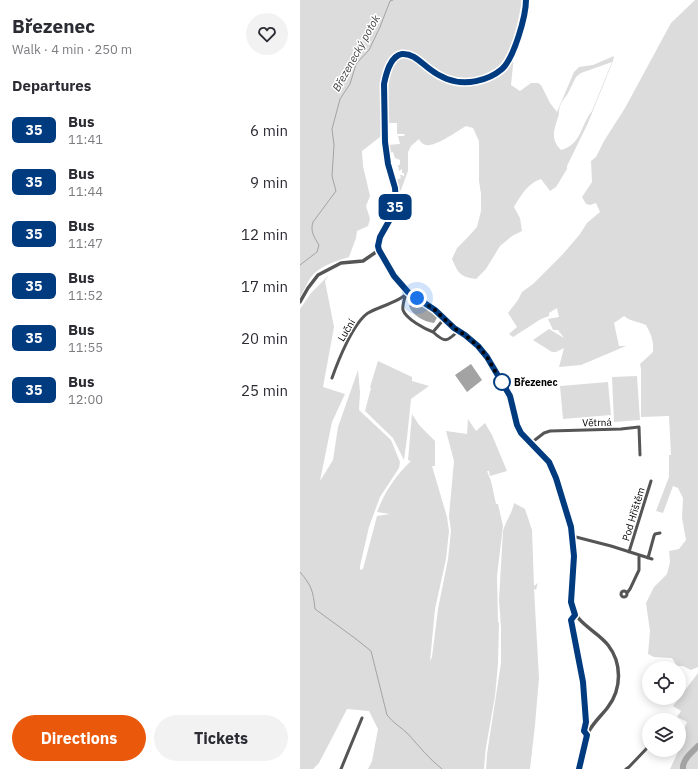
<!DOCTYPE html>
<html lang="en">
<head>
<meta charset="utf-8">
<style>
	body { margin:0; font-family:"IBM Plex Sans",sans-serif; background:#f2f2f3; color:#2b2b33; height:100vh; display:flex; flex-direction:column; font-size:15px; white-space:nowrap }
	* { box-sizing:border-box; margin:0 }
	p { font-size:13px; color:#7c7c81 }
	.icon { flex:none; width:22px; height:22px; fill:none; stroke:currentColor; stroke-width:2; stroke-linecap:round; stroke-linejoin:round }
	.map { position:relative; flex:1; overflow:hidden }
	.details { display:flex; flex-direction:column; background:#fff; width:300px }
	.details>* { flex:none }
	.badge { padding:0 8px; border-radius:6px; font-size:14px; line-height:26px }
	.buttons { position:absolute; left:342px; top:661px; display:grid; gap:8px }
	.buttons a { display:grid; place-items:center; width:44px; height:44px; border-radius:50%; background:#fff; box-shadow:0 2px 10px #0003; font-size:20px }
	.you { position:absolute; width:20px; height:20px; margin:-10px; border:3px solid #fff; border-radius:50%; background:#1a73e8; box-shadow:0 0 0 6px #1a73e833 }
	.map>.badge { position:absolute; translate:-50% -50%; box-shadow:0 0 0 2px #fff }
	h2 { padding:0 12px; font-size:15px; line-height:36px }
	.round { display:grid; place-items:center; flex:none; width:42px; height:42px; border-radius:21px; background:#f2f2f3 }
	.overview { display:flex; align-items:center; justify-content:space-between; height:68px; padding:0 12px }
	h1 { font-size:19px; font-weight:800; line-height:30px }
	.button { display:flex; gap:8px; margin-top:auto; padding:8px 12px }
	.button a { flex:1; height:46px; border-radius:24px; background:#ea580c; color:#fff; font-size:16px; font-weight:800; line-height:46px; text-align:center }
	.button a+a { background:#f2f2f3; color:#2b2b33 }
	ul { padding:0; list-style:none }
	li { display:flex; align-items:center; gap:12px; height:52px; padding:0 12px }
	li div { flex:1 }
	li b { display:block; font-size:15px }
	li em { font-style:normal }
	li .badge { min-width:44px; font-weight:700; text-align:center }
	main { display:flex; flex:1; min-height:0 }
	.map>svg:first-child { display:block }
</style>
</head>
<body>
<main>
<section class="details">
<div class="overview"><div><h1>Březenec</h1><p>Walk · 4 min · 250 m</p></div><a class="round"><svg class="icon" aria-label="heart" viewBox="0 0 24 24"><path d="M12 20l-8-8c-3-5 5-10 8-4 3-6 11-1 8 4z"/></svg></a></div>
<h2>Departures</h2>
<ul>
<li><span class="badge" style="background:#003b80;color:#fff">35</span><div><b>Bus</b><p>11:41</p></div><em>6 min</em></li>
<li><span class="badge" style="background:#003b80;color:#fff">35</span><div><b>Bus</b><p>11:44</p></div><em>9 min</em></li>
<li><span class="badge" style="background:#003b80;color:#fff">35</span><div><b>Bus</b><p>11:47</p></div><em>12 min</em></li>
<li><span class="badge" style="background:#003b80;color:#fff">35</span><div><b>Bus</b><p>11:52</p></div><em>17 min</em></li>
<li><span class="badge" style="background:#003b80;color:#fff">35</span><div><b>Bus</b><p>11:55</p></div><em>20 min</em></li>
<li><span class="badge" style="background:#003b80;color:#fff">35</span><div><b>Bus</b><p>12:00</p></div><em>25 min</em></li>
</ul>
<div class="button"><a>Directions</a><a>Tickets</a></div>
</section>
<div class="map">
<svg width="398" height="769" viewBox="0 0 398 769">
	<rect width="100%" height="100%" fill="#fff"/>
	<path fill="#dcdcdc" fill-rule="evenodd" d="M0 0H222C219 16 213 52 202 62L204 63C198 71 190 75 181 77 163 83 146 79 131 68 125 63 119 56 111 54 75 40 82 115 82 133L80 137 62 151 63 166 70 196 66 206 70 219 68 226 57 231 56 238 49 257C34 262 18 266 9 280 6 286 3 292 0 297Z
		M395 0H398V667L391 670 383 666H377L372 658 354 657 348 654 350 631 346 603 354 587 367 574 370 562 369 551 379 549 386 540 382 518 383 498 378 488 373 486 363 513 356 511 369 477V455H371L369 416 341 417V369L340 364 353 352C354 341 351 334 346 325 337 321 332 322 324 316L314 323 319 346H326L281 365 259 367 264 348 256 352H252L233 340 249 329 264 338 258 330H253L248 319 259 317 257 308 249 313V316L241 319 213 337 209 334 217 327 208 313 218 300 222 292 233 284 263 254 280 234 287 223 300 212 296 203 290 205 286 204 282 197 292 182 291 161 296 157 304 141 325 108 371 23Z
		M214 55 211 85 220 91 231 83H238L241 85 250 103 257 112 274 72 279 67 293 65 314 56 313 61 288 123 267 166V169L256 187 250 191 241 179C228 183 221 195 214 207L220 218 222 231 212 236 200 246 186 269 176 279C160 277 158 273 152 259L157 248 167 238 177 227 181 211V194L179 181V141L173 128 166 126C157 131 136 147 126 145 122 144 120 141 119 139L111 146 108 152V171L101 190 99 192 94 174H95L96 180 101 178 100 175H102L103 176H104V173H102V169L99 171 98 165H100V160L95 158 93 152 89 153 90 160 87 145 100 144 98 136H104L105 134H97V123H87L86 120C86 106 82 45 111 58 118 61 123 68 130 72 152 87 183 89 204 70 208 66 211 60 214 55ZM312 62 292 111C280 126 282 144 261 150 249 138 255 128 259 114 258 108 263 99 267 95L276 77 281 73Z
		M29 275 25 281 34 327 23 387 45 394 32 422 20 481 33 460 38 427 58 370 60 392 59 410 91 440 100 462 99 468 80 497 69 527 60 566V570L63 569 77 516 90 514 77 512C84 493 96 475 111 461L108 460 112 414 119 425 135 441V466H132L147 517 149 531 146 559 135 609 130 661 132 657 138 609 148 559 151 531 149 516 154 461 146 431 167 434 168 419 176 431 185 423 192 435 207 471 190 476 189 471H187L191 481 196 504H198L203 526 197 576 198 622 199 623 198 663 195 696 186 747V746L184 769H68L72 761 78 729 69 711 47 709 19 763 13 769H0V309L11 293Z
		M78 361 112 377V381L129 386 111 399 107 438 104 460 93 438 65 411 71 388 70 387Z
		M337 376 340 420 314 422 312 377Z
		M308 382 311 415 263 419 260 386Z
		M214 503 225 509 232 530 234 586 238 583 236 590 234 589 239 678 235 725 230 769H186L187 754 201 663V628L199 600 203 531C206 520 212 514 214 503Z
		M398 673V769H370L378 752 375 750H379V741L387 722 377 717 381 711 373 706Z"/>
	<path fill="#a3a3a3" d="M113 299 138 316 134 323C124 322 112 315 109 306Z
		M171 364 182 380 167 392 155 375Z"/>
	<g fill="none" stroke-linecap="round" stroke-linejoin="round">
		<path stroke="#a3a3a3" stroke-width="1" d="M0 265 17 252 19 245C14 237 10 231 13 222L36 191 32 176 34 145 32 129 40 99 50 84 56 64 69 50 80 27 90 1 93 0
			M0 572C12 586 13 591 15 609L56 639 71 651 87 715C93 723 101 727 108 734 119 746 129 759 142 769"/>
		<path stroke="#a3a3a3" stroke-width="6" d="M383 769C382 760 392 752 398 746"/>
		<path stroke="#555" stroke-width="3" d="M105 297C104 301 102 306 103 310 106 319 125 329 133 332L144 319
			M133 332C145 343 147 342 158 331
			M32 378C38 361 53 323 68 313 78 307 102 301 108 292
			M231 443 244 433 250 431 321 429 339 427 340 455
			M272 536 311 546 352 559
			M329 552 351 481
			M348 558 354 536 355 534 360 533
			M321 594a3 3 0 1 1 6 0a3 3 0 1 1-6 0Z
			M327 593 330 589 339 570V555
			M275 615 271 620 283 682 286 722 284 731 287 735
			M41 769 62 718
			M326 769 329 767 349 746"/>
		<path stroke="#555" stroke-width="3.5" d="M227 0C226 16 214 58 202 69 188 81 164 86 147 79 142 77 136 74 131 70 122 64 114 53 102 54 90 56 86 74 84 84L85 142 89 166 95 188 96 201 93 214 80 237 79 250 95 275 108 292 135 310 154 328 165 335 178 346 187 357 210 396 217 425 221 433 249 462 256 477 271 527 274 556 271 602C274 623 296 630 308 645 322 663 322 688 308 707 302 715 294 722 289 731 283 742 282 757 279 769
			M0 302 8 288 18 275 41 263 63 261 79 250"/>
	</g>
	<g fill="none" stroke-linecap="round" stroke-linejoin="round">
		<defs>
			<path id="line" d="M226 0C226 16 214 58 202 69 188 81 165 86 147 79 142 77 136 74 131 70 122 64 114 53 102 54 90 56 86 74 84 84L85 142 88 164 95 188 96 201 93 214 80 237 78 246 79 250 94 276 108 292 135 310 154 328 165 335 178 346 187 357 210 396 217 425 221 433 249 462 256 478 271 527 274 556 271 602 275 615 271 620 283 682 286 722 284 731 287 735 279 769"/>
		</defs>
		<use href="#line" stroke="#fff" stroke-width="9"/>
		<use href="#line" stroke="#003b80" stroke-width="6"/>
		<path stroke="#000" stroke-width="4" stroke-dasharray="0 7.2" d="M117 298 135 310 154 328 165 335 178 346 187 357 203 385 202 382"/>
	</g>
	<circle fill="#fff" stroke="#003b80" stroke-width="2" cx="202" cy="382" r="8"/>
	<g text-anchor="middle" stroke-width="3" stroke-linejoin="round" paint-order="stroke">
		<g font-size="10" fill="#000" stroke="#fff">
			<text transform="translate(46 330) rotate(-59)" y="4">Luční</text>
			<text transform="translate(297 422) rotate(-1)" y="4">Větrná</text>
			<text transform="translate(333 514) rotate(-73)" y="4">Pod Hřištěm</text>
		</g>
		<g font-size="10" font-weight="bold" fill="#000" stroke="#fff" text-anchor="start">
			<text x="214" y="386">Březenec</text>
		</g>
		<g font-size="11" font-style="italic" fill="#444" stroke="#fff">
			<text transform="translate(56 53) rotate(-61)" y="4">Březenecký potok</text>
		</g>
	</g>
</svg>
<div class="buttons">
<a><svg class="icon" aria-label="locate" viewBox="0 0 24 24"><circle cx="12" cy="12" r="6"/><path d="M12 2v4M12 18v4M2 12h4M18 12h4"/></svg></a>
<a><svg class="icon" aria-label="layers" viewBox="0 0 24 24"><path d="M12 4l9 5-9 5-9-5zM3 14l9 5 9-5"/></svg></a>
</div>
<div class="you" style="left:117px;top:298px"></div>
<b class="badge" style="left:95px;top:207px;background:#003b80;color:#fff">35</b>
</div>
</main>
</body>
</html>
